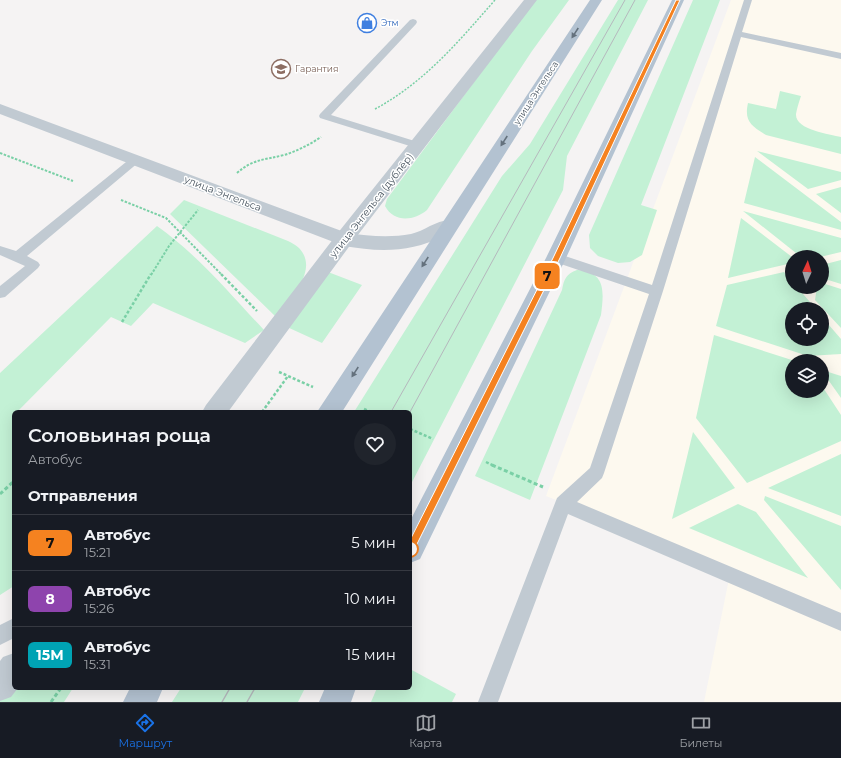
<!DOCTYPE html>
<html lang="ru">
<head>
<meta charset="utf-8">
<style>
	body { margin:0; font-family:Montserrat,sans-serif; background:#20242c; color:#f1f3f6; height:100vh; display:flex; flex-direction:column; font-size:15px; white-space:nowrap }
	* { box-sizing:border-box; margin:0 }
	p { font-size:13px; color:#9ea1a6 }
	.icon { flex:none; width:22px; height:22px; fill:none; stroke:currentColor; stroke-width:2; stroke-linecap:round; stroke-linejoin:round }
	.map { position:relative; flex:1; overflow:hidden }
	.drawer { position:absolute; left:12px; top:410px; width:400px; height:280px; display:flex; flex-direction:column; background:#171b24; border-radius:6px; box-shadow:0 4px 16px #0002 }
	.drawer>* { flex:none }
	.badge { padding:0 8px; border-radius:6px; font-size:14px; line-height:26px }
	.needle { width:26px; rotate:4deg }
	.fabs { position:absolute; left:785px; top:250px; display:grid; gap:8px }
	.fabs a { display:grid; place-items:center; width:44px; height:44px; border-radius:50%; background:#171b24; box-shadow:0 4px 16px #0002; font-size:20px }
	.map>.badge { position:absolute; translate:-50% -50%; box-shadow:0 0 0 2px #fff }
	h2 { padding:0 16px; font-size:15px; line-height:36px }
	.round { display:grid; place-items:center; flex:none; width:42px; height:42px; border-radius:21px; background:#20242c }
	.head { display:flex; align-items:center; justify-content:space-between; height:68px; padding:0 16px }
	h1 { font-size:19px; font-weight:600; line-height:30px }
	ul { padding:0; list-style:none }
	li { display:flex; align-items:center; gap:12px; height:56px; padding:0 16px; border-top:1px solid #363941 }
	li div { flex:1 }
	li b { display:block; font-size:15px }
	li em { font-style:normal }
	li .badge { min-width:44px; font-weight:700; text-align:center }
	.tabs { display:flex; justify-content:space-around; align-items:center; height:56px; border-top:1px solid #363941; background:#171b24; font-size:11px; color:#9ea1a6 }
	.tabs a { display:grid; justify-items:center; gap:2px }
	.tabs .selected { color:#1a73e8 }
	.map>svg:first-child { display:block }
</style>
</head>
<body>
<div class="map">
<svg width="841" height="702" viewBox="0 0 841 702">
	<rect width="100%" height="100%" fill="#f5f3f3"/>
	<path fill="#fdf9ef" fill-rule="evenodd" d="M731 0H841V702H704L731 569 546 496ZM792 257H822V287H792ZM792 309H822V339H792ZM792 361H822V391H792Z"/>
	<path fill="#c3f1d5" d="M535 0H569L532 51 427 210C414 221 394 223 385 206L387 199Z
		M618 0H648L567 156 563 190 410 486V412H354L502 176 530 144Z
		M693 0H720L641 205 657 210 642 255 630 262 618 263 598 256 590 248 589 235Z
		M780 91 801 96C799 102 797 108 796 114 795 130 830 134 841 137V154L766 135C751 126 744 121 748 103L776 109Z
		M757 151 841 172V180L808 189Z
		M755 157 841 222V230L744 203Z
		M841 187V213L816 194Z
		M184 200 288 241C292 243 296 245 299 248 320 270 289 300 276 317L170 214Z
		M743 211 841 238V252L820 257H801Z
		M741 218 792 257V263L728 278Z
		M157 226C198 255 230 294 264 330L245 343 153 303 131 326 111 317 17 412H14L12 417 14 419V586L0 595V373Z
		M841 260V284L822 278V265Z
		M577 270C606 272 604 291 601 315L530 500 475 476 562 290C564 279 566 274 577 270Z
		M328 272 362 285 322 343 287 327Z
		M784 272 792 281V287H797L816 309H792V339H822V317L841 339V354L808 356 716 326 727 285Z
		M822 283 841 289V328L815 300 817 287H822Z
		M714 335 795 361H792V391H822V386L841 415V441L747 483 696 418Z
		M822 370 841 376V398L822 371Z
		M693 432 735 488 672 519Z
		M841 454V516L768 488Z
		M765 496 841 526V590L764 500Z
		M738 504 756 512 808 578 689 528Z
		M410 669 456 694 452 702H371L377 688H410Z
		M14 688H73L64 702H0V700Z
		M181 688H305L298 702H172Z"/>
	<g fill="none" stroke-linecap="round" stroke-linejoin="round">
		<path stroke="#7ad0a6" stroke-width="1.5" stroke-dasharray="2 1.5" stroke-linecap="butt" d="M375 109C425 82 458 42 495 0"/>
		<path stroke="#7ad0a6" stroke-width="2" stroke-dasharray="2.5 1.5" stroke-linecap="butt" d="M0 153 73 181
			M237 173C253 159 264 160 284 155 297 151 309 145 321 137
			M121 200 166 218 222 275
			M151 275 169 246 198 210"/>
		<path stroke="#7ad0a6" stroke-width="2.5" stroke-dasharray="3 2" stroke-linecap="butt" d="M221 274 257 311
			M122 322 151 274
			M279 372 313 387
			M364 409 371 412
			M262 412 288 376
			M410 429 433 439
			M486 462 494 466"/>
		<path stroke="#7ad0a6" stroke-width="3" stroke-dasharray="4 2.5" stroke-linecap="butt" d="M492 465 543 487
			M0 494 14 481
			M51 702 61 688"/>
		<path fill="#c1cad2" fill-rule="evenodd" d="M744 0H752L742 32 841 53V59L741 37 663 291 604 473 602 478 577 502 841 613V631L568 514 498 702H478L557 498 590 468 649 294 552 261 550 258 552 255 556 253 652 285Z
			M413 19 416 20 417 22 416 24 331 115 421 143 422 145 421 147H413L320 118 319 116 320 114 410 20Z
			M135 157 139 158 140 160 139 162 27 256 38 262 40 265 38 268 5 297 0 298V286L25 266 0 255V246L16 251 131 158Z
			M14 618V638L0 645V625Z"/>
		<path fill="#c1cad2" fill-rule="evenodd" d="M524 0H537L351 244 228 412H202L206 405 337 234Z
			M14 653V688H18L11 697 0 701V661L3 657Z"/>
		<path fill="#c1cad2" fill-rule="evenodd" d="M0 104 347 233C368 236 390 238 411 234 426 231 439 217 455 221L457 226C454 232 449 233 443 236 411 253 378 252 344 246L0 114Z"/>
		<path fill="#b3c2d1" fill-rule="evenodd" d="M590 0H602L342 412H317Z
			M672 0H684L566 258 420 559 410 563V521L546 258Z
			M130 688H163L157 702H123Z
			M325 688H356L351 702H319Z"/>
		<path stroke="#b5b8bd" stroke-width="1" d="M391 412 625 0
			M410 412 635 0"/>
		<path stroke="#b5b8bd" stroke-width="1.5" d="M222 702 230 688
			M247 702 255 688"/>
	</g>
	<defs><path id="oneway-solid" d="M-6-.8H1V-3.2L6.5 0L1 3.2V.8H-6Z"/></defs>
	<g fill="#64717d">
		<use href="#oneway-solid" transform="translate(575 33) rotate(123)"/>
		<use href="#oneway-solid" transform="translate(504 141) rotate(123)"/>
		<use href="#oneway-solid" transform="translate(425 262) rotate(123)"/>
		<use href="#oneway-solid" transform="translate(355 372) rotate(123)"/>
	</g>
	<path fill="#f58220" stroke="#fff" d="M676 0H680L560 258 413 552 410 554 407 552 405 549 407 546 553 258Z"/>
	<defs>
		<symbol id="shop-ring" viewBox="-11 -11 22 22"><circle r="9.5" fill="#fff" stroke="#3f7fe0" stroke-width="1.5"/><path d="M-5-2.5h2.3a2.7 3.5 0 0 1 5.4 0H5L5.5 6h-11ZM-1.5-2.5h3a1.5 2.3 0 0 0-3 0Z" fill="#3f7fe0"/></symbol>
		<symbol id="university-ring" viewBox="-11 -11 22 22"><circle r="9.5" fill="#fff" stroke="#8d6e63" stroke-width="1.5"/><path d="M0-5L7-2L0 1L-7-2ZM-4 1L0 2.5L4 1V4Q0 6-4 4Z" fill="#8d6e63"/></symbol>
	</defs>
	<g fill-rule="evenodd">
		<use href="#shop-ring" x="356" y="12" width="22" height="22"/>
		<use href="#university-ring" x="270" y="58" width="22" height="22"/>
	</g>
	<circle fill="#fff" stroke="#f58220" stroke-width="2" cx="410" cy="549" r="8"/>
	<g text-anchor="middle" stroke-width="3" stroke-linejoin="round" paint-order="stroke">
		<g font-size="9" fill="#366cbe" stroke="#fff" text-anchor="start">
			<text x="381" y="26">Этм</text>
		</g>
		<g font-size="9" fill="#785e54" stroke="#fff" text-anchor="start">
			<text x="295" y="72">Гарантия</text>
		</g>
		<g font-size="9" fill="#4a5661" stroke="#fff">
			<text transform="translate(536 93) rotate(-57)" y="3">улица Энгельса</text>
		</g>
		<g font-size="10" fill="#4a5661" stroke="#fff">
			<text transform="translate(223 193) rotate(21)" y="4">улица Энгельса</text>
			<text transform="translate(371 205) rotate(-52)" y="4">улица Энгельса (дублёр)</text>
		</g>
	</g>
</svg>
<div class="fabs">
<a><svg class="needle" viewBox="-14 -14 28 28"><path d="M0-13l5 13h-10z" fill="#e53935"/><path d="M0 13l5-13h-10z" fill="#9ea1a6"/></svg></a>
<a><svg class="icon" aria-label="locate" viewBox="0 0 24 24"><circle cx="12" cy="12" r="6"/><path d="M12 2v4M12 18v4M2 12h4M18 12h4"/></svg></a>
<a><svg class="icon" aria-label="layers" viewBox="0 0 24 24"><path d="M12 4l9 5-9 5-9-5zM3 14l9 5 9-5"/></svg></a>
</div>
<b class="badge" style="left:547px;top:276px;background:#f58220;color:#111">7</b>
<section class="drawer">
<div class="head"><div><h1>Соловьиная роща</h1><p>Автобус</p></div><a class="round"><svg class="icon" aria-label="heart" viewBox="0 0 24 24"><path d="M12 20l-8-8c-3-5 5-10 8-4 3-6 11-1 8 4z"/></svg></a></div>
<h2>Отправления</h2>
<ul>
<li><span class="badge" style="background:#f58220;color:#111">7</span><div><b>Автобус</b><p>15:21</p></div><em>5 мин</em></li>
<li><span class="badge" style="background:#8e44ad;color:#fff">8</span><div><b>Автобус</b><p>15:26</p></div><em>10 мин</em></li>
<li><span class="badge" style="background:#00a3b4;color:#fff">15М</span><div><b>Автобус</b><p>15:31</p></div><em>15 мин</em></li>
</ul>
</section>
</div>
<nav class="tabs">
<a class="selected"><svg class="icon" aria-label="directions" viewBox="0 0 24 24"><path d="M12 3l9 9-9 9-9-9zM9 14v-3h6M13 9l2 2-2 2"/></svg>Маршрут</a>
<a><svg class="icon" aria-label="map" viewBox="0 0 24 24"><path d="M3 6l6-2 6 2 6-2v14l-6 2-6-2-6 2zM9 4v14M15 6v14"/></svg>Карта</a>
<a><svg class="icon" aria-label="tickets" viewBox="0 0 24 24"><path d="M3 7h18v10H3zM15 7v10"/></svg>Билеты</a>
</nav>
</body>
</html>
